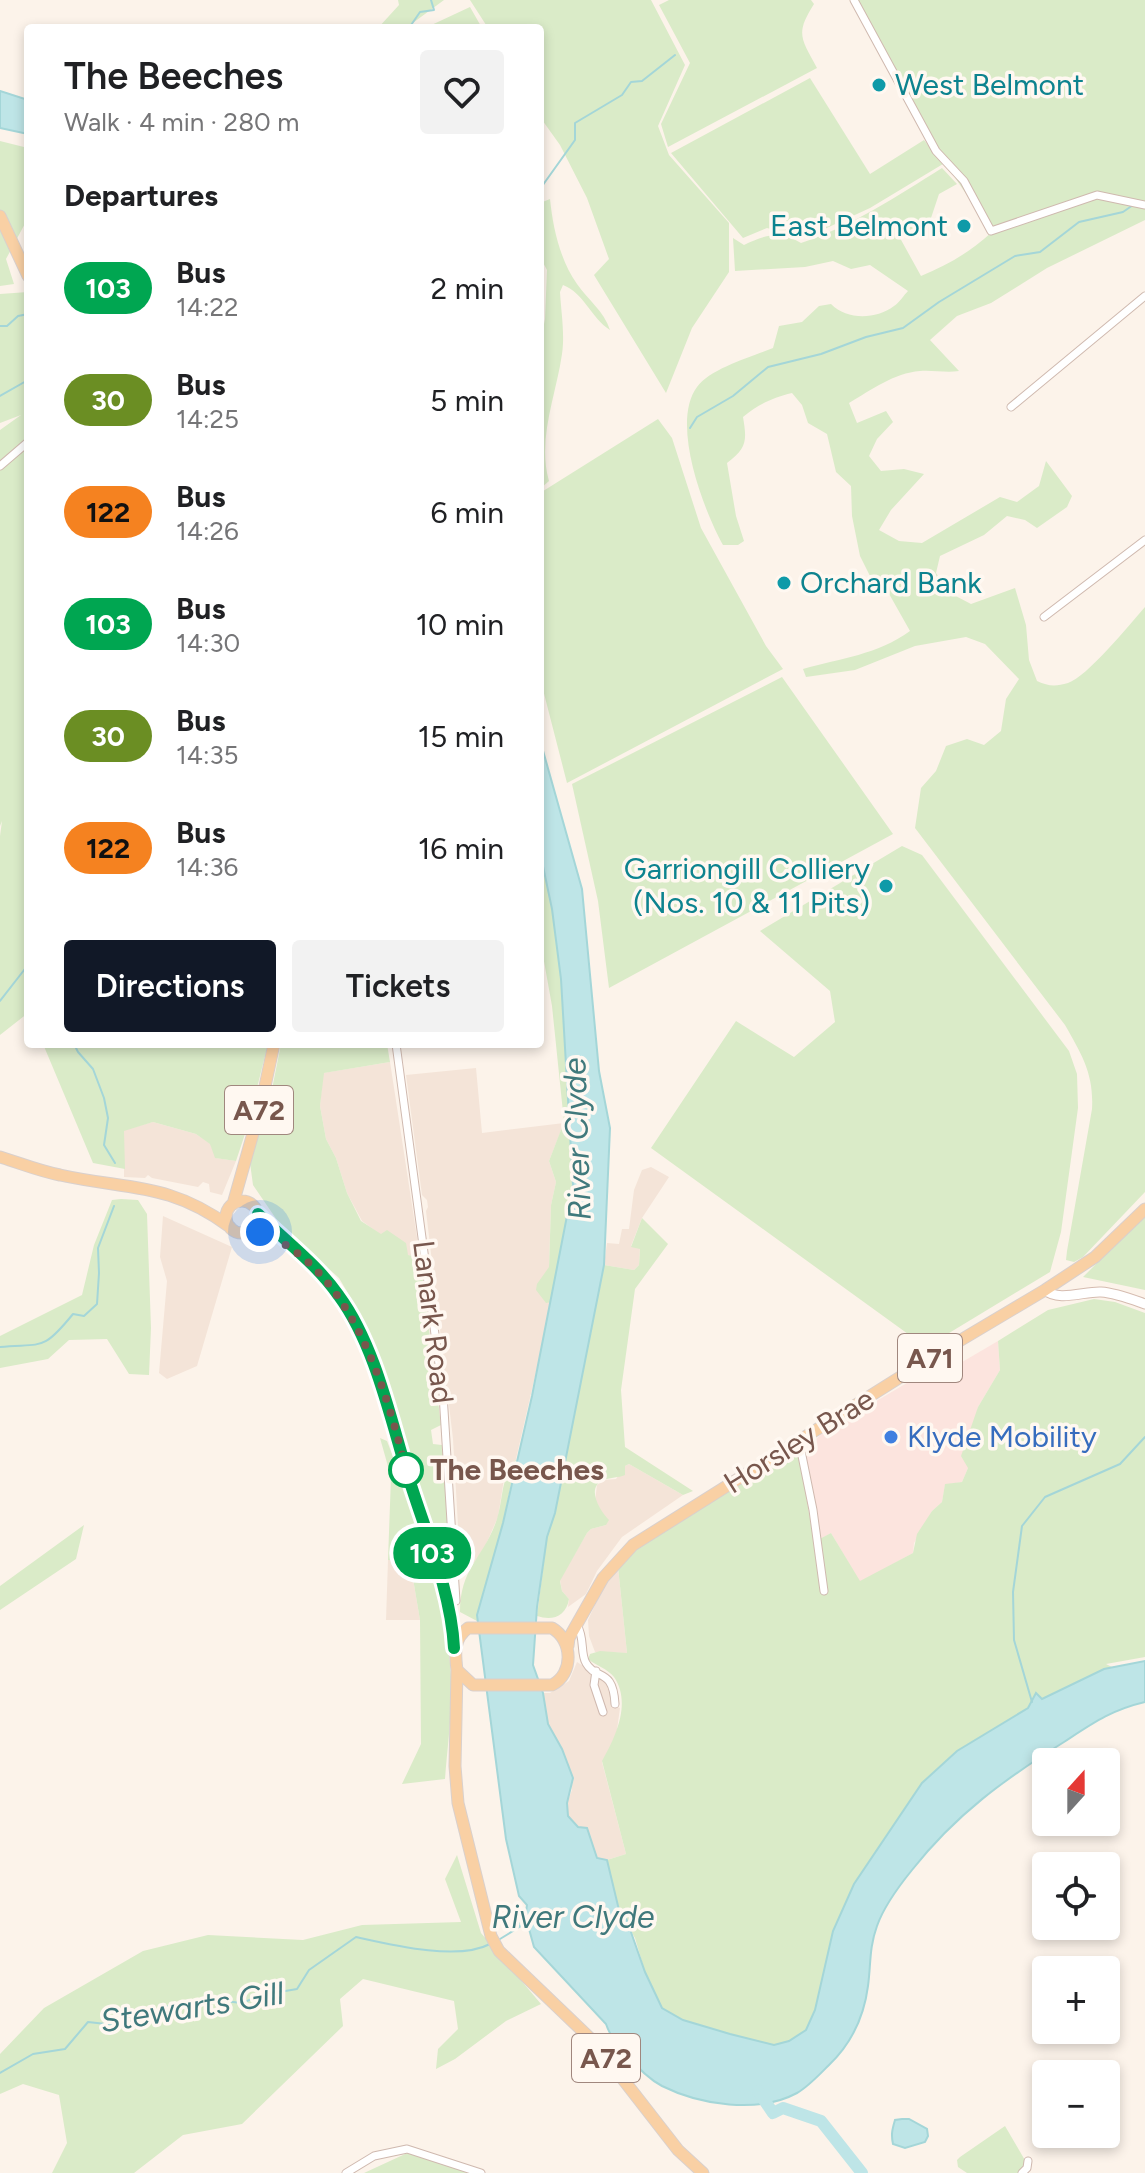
<!DOCTYPE html>
<html lang="en">
<head>
<meta charset="utf-8">
<style>
	body { margin:0; font-family:Figtree,sans-serif; background:#f2f2f2; color:#202124; height:100vh; display:flex; flex-direction:column; font-size:30px; white-space:nowrap }
	* { box-sizing:border-box; margin:0 }
	p { font-size:26px; color:#757577 }
	.icon { flex:none; width:44px; height:44px; fill:none; stroke:currentColor; stroke-width:2; stroke-linecap:round; stroke-linejoin:round }
	.map { position:relative; flex:1; overflow:hidden }
	.details { position:absolute; left:24px; top:24px; width:520px; height:1024px; display:flex; flex-direction:column; background:#fff; border-radius:8px; box-shadow:0 4px 12px #0003 }
	.details>* { flex:none }
	.badge { padding:0 16px; border-radius:26px; font-size:28px; line-height:52px }
	.needle { width:52px; rotate:21deg }
	.fabs { position:absolute; left:1032px; top:1748px; display:grid; gap:16px }
	.fabs a { display:grid; place-items:center; width:88px; height:88px; border-radius:8px; background:#fff; box-shadow:0 4px 12px #0003; font-size:40px }
	.you { position:absolute; width:40px; height:40px; margin:-20px; border:6px solid #fff; border-radius:50%; background:#1a73e8; box-shadow:0 0 0 12px #1a73e833 }
	.map>.badge { position:absolute; translate:-50% -50%; box-shadow:0 0 0 4px #fff }
	h2 { padding:0 40px; font-size:30px; line-height:72px }
	.round { display:grid; place-items:center; flex:none; width:84px; height:84px; border-radius:8px; background:#f2f2f2 }
	.overview { display:flex; align-items:center; justify-content:space-between; height:136px; padding:0 40px }
	h1 { font-size:38px; font-weight:600; line-height:60px }
	.action { display:flex; gap:16px; margin-top:auto; padding:16px 40px }
	.action a { flex:1; height:92px; border-radius:8px; background:#111827; color:#fff; font-size:32px; font-weight:600; line-height:92px; text-align:center }
	.action a+a { background:#f2f2f2; color:#202124 }
	ul { padding:0; list-style:none }
	li { display:flex; align-items:center; gap:24px; height:112px; padding:0 40px }
	li div { flex:1 }
	li b { display:block; font-size:30px }
	li em { font-style:normal }
	li .badge { min-width:88px; font-weight:700; text-align:center }
	.map>svg:first-child { display:block }
</style>
</head>
<body>
<div class="map">
<svg width="1145" height="2173" viewBox="0 0 1145 2173">
	<rect width="100%" height="100%" fill="#fcf3ea"/>
	<path fill="#f4e4d8" d="M390 1062 420 1257 408 1255 362 1221 347 1193 336 1158 326 1139 320 1106 323 1073Z
		M476 1068 482 1133 564 1123 549 1161 556 1182 551 1205 549 1264 555 1289 516 1459 505 1473 498 1517 483 1551 472 1565 460 1560 453 1439 426 1211 428 1207 427 1200 422 1195 406 1075Z
		M153 1122 196 1134 211 1144 216 1158 236 1161 222 1195 210 1192 209 1184 203 1182 198 1187 152 1178 148 1175 145 1178 124 1177V1130Z
		M651 1167 669 1177 642 1218 631 1246 640 1248 639 1265 634 1270 604 1265 607 1243 619 1244 622 1229H629L634 1190 642 1170Z
		M163 1216 232 1247 197 1366 167 1379 159 1373 167 1281 160 1257Z
		M629 1464 683 1495 622 1537 597 1571 586 1594 568 1607 569 1599 562 1591 560 1580 564 1572 587 1533 591 1529 606 1525 595 1501 597 1485 603 1480 616 1479 625 1466Z
		M388 1560 410 1561 420 1620H386Z
		M618 1567 627 1653 595 1652 589 1636 588 1620 607 1579Z
		M577 1662 602 1678 610 1690 612 1705 620 1708 616 1737 602 1762 626 1854 607 1860 597 1858 587 1828 578 1827 568 1816 567 1803 572 1790 568 1763 548 1724 543 1693H550L569 1681Z"/>
	<path fill="#fce4de" d="M998 1341 1000 1370 978 1407 968 1468 962 1482 945 1485 942 1502 932 1511 914 1543 913 1553 860 1582 831 1533 814 1543 799 1455 808 1453 810 1444 824 1432 934 1367 940 1375Z"/>
	<path fill="#daebc8" d="M398 0H444L406 28H378L399 5Z
		M470 0H651L685 65 658 126 669 155 729 223V272L692 328 666 393 594 275 609 259 587 198 560 145 540 117V28H488Z
		M669 0H811L814 4C795 34 801 38 817 68L668 147 661 124 690 63 659 5Z
		M854 0H1145V220L1047 268 991 303 957 316 930 340 959 371C946 373 933 370 920 371 894 373 871 390 849 403L857 423 886 411 893 422 877 439 869 456 881 471 904 469 924 474 891 510 879 530 899 541 922 543 1000 497 1017 502 1039 486 1046 461 1072 496 1067 507 1037 528 1025 520 1007 516 984 535 940 556 936 573 950 593 971 604 1015 588 1026 625 1029 660 1037 681C1048 686 1055 687 1068 683 1087 677 1129 625 1145 607V1192L1083 1257 1074 1262 1066 1260 1067 1251 1092 1109C1094 1074 1082 1055 1065 1025L915 828 921 788 936 771 946 746 967 739 984 745 1001 731 1006 699 1019 679 985 644 966 637 915 646 855 670 806 677 803 669C841 658 877 655 910 631L888 592 871 578 860 556 852 516 851 486 836 472 827 434 808 423 802 405 792 393C772 398 759 404 743 417 747 441 747 448 727 463L736 516 744 541 738 545H723C704 511 670 423 697 387 711 368 752 357 773 348L779 326 802 322 819 306 831 304C847 320 875 320 894 306 899 303 904 295 908 291L870 265 851 269 833 261 805 267 735 271 733 238 744 245C764 235 781 230 801 243 852 226 896 197 942 168L957 184 939 194 930 221 907 231 900 238 921 276C948 265 970 252 992 232L930 141Z
		M470 7 482 28H425Z
		M810 78 870 174 924 140 943 164 870 208 805 238 767 228 743 238 671 153Z
		M0 141 28 148V218L6 259 14 284 0 286Z
		M550 199C553 228 560 260 577 284 588 300 604 311 610 330 591 318 584 293 563 285L560 292C561 311 565 334 562 354 556 396 537 439 549 481L540 489V344L545 319 547 270 540 257V203Z
		M28 292V1013L0 1035V836L2 821 0 826V430L21 415 0 423V294Z
		M658 419 672 438 701 528 766 646 783 669 567 783 540 678V493Z
		M782 677 893 834 609 988 598 901 572 784Z
		M902 846 922 855 1069 1051 1077 1074 1078 1108 1061 1232 1050 1272 926 1347 651 1148 736 1021 794 1057 835 1022 830 991 760 931Z
		M540 852 552 909 561 979 573 1185 552 1302 546 1303 536 1290 537 1284 549 1267 551 1205 556 1182 549 1161 564 1122 552 1006 540 939Z
		M43 1044H268L247 1128 236 1161 215 1158 210 1144 196 1134 153 1122 124 1131 125 1169 93 1163Z
		M281 1044H387L390 1062 324 1073 320 1106 326 1139 336 1158 347 1193 361 1221 381 1234 387 1230 406 1243 408 1255 420 1257 441 1425 431 1430 433 1444 442 1445 453 1584 450 1593 390 1389 359 1312 339 1278 281 1226 253 1185 250 1163 271 1094Z
		M121 1199 138 1200 147 1214 151 1328 149 1375 129 1374 107 1339 69 1340 48 1359 0 1368V1336L82 1295 94 1245 112 1200Z
		M1145 1215V1290L1083 1277Z
		M642 1218 668 1244 635 1289 621 1390 625 1447 693 1491 683 1495 629 1464 625 1466V1475C618 1478 611 1477 604 1480 585 1487 600 1511 609 1520L606 1525 591 1529 587 1533 560 1581 562 1591 569 1599C566 1617 552 1621 537 1616L547 1537 555 1513 604 1265 634 1270 639 1265 640 1249 631 1247Z
		M1094 1299 1115 1302 1145 1313V1657L1106 1664 1112 1667 1041 1699 1037 1693 1028 1708 957 1751 922 1783 854 1884 833 1931 815 2010 806 2030 789 2041 774 2045 730 2034 683 2020 662 2008 645 1972 635 1938 619 1910 607 1860 626 1854 602 1761C615 1738 632 1703 614 1677 608 1669 595 1665 588 1659L590 1654 600 1651 627 1653 618 1567 648 1539 784 1454 792 1452 799 1455 814 1542 831 1533 860 1581 913 1553 917 1534 932 1511 942 1502 945 1484 962 1482 968 1468 961 1456 978 1407 1000 1370 998 1341 1048 1310Z
		M380 1438 387 1441C413 1509 440 1582 449 1655 455 1696 448 1738 445 1779L402 1784 421 1744 420 1620 410 1561 388 1560 391 1477Z
		M516 1459 503 1523 477 1615V1621L460 1612C460 1567 484 1558 497 1519 504 1495 500 1481 516 1459Z
		M84 1525 76 1559 0 1610V1586Z
		M457 1855 481 1933 541 2004 506 2021 455 2059 436 2069 438 2049 458 2029 454 2001 363 1979 340 1999 343 2026 242 2124 183 2135 134 2173H52L67 2143 59 2095 23 2084 0 2094V2054L44 2008 143 1951 208 1935 303 1940 362 1925 461 1922 445 1879Z
		M1005 2126 1026 2162 1019 2173H967L958 2167 957 2160 960 2157Z
		M416 2149 479 2173H364Z"/>
	<path fill="#bee5e7" stroke="#a4d6d8" stroke-width="2" d="M0 91 28 100V134L0 128Z
		M540 740 582 889 599 1071 610 1128 604 1265 555 1513 547 1537 537 1607 533 1665 543 1693 548 1724 562 1749 573 1778 567 1803 568 1816 578 1827 587 1828 597 1858 607 1860 619 1910 625 1915 645 1972 662 2008 683 2020 730 2034 774 2045 789 2041 806 2030 815 2010 833 1931 854 1884 922 1783 957 1751 1028 1708 1036 1693 1042 1699 1104 1669 1145 1661V1702C1111 1710 1093 1723 1064 1742 1005 1779 956 1814 912 1870 899 1886 884 1906 877 1926 869 1948 871 1964 868 1986 864 2017 852 2043 829 2065 820 2074 808 2087 797 2093 758 2114 700 2105 662 2086 647 2078 636 2066 626 2054 617 2044 610 2036 606 2024L534 1947 529 1929 517 1925 525 1919 527 1905 519 1896 506 1839 477 1615 503 1523 532 1396 573 1185 561 979 552 909 540 852Z
		M902 2119H909L927 2129 928 2136 925 2142 905 2148 893 2144C891 2135 892 2130 895 2120Z"/>
	<g fill="none" stroke-linecap="round" stroke-linejoin="round">
		<path stroke="#a4d6d8" stroke-width="2" d="M409 28 420 12 434 10 431 0
			M540 189 575 140V123L622 95 631 82 642 81 675 55
			M0 326H7L18 316 28 314
			M0 396 28 380
			M690 428 697 417 733 396 768 367 821 354 866 337 903 328 939 302 1015 256 1040 252 1079 222 1123 212 1133 205
			M0 1001 28 965
			M74 1044 78 1052 93 1069 104 1098 108 1118 104 1145 115 1163
			M0 1347C43 1343 42 1352 73 1314L84 1316 97 1304 99 1273 98 1248 114 1206
			M1032 1702 1014 1640 1013 1592 1022 1526 1045 1497 1120 1464 1145 1437
			M500 1939 521 1926
			M0 2073 33 2054 65 2049 88 2022 115 2025 144 2019 163 2007 215 2000 242 2003 262 1995 297 1989 309 1970 356 1937C392 1945 458 1961 490 1944"/>
		<path stroke="#bee5e7" stroke-width="12" d="M758 2091 773 2113 783 2108 821 2121 862 2173"/>
		<defs>
			<path id="minor" d="M854 0 936 151 964 181 991 231 1097 195 1145 205
				M1011 407 1145 296
				M0 466 28 442
				M1044 617 1145 540
				M396 1044 443 1394 456 1601
				M799 1441 813 1510 824 1591
				M577 1625C585 1638 580 1653 586 1663 596 1681 613 1667 615 1704
				M596 1671 594 1685 603 1712
				M346 2173 374 2156 407 2149 481 2173
				M1022 2173 1027 2168 1028 2161"/>
			<path id="secondary" d="M1045 1290C1058 1302 1085 1291 1101 1292 1116 1293 1131 1299 1145 1304"/>
			<path id="primary" d="M0 216 28 276
				M0 1157C20 1163 39 1171 60 1175 128 1190 169 1182 230 1227
				M226 1217a16 16 0 1 1 32 0a16 16 0 1 1-32 0Z
				M233 1204 261 1105 274 1044
				M258 1214C285 1241 317 1264 339 1296 373 1342 389 1412 405 1466 422 1524 451 1588 454 1648
				M468 1628H552C573 1640 574 1674 552 1685H473L457 1670C455 1653 453 1639 468 1628Z
				M568 1646 569 1638 603 1578 633 1545 929 1359 1045 1290 1095 1257 1145 1209
				M457 1670 455 1766 458 1803 491 1936 499 1951 594 2042 678 2150 703 2173"/>
		</defs>
		<use href="#minor" stroke="#cfb9af" stroke-width="9"/>
		<use href="#secondary" stroke="#d5bbaf" stroke-width="11"/>
		<use href="#primary" stroke="#d9d0cd" stroke-width="13"/>
		<use href="#minor" stroke="#fff" stroke-width="7"/>
		<use href="#secondary" stroke="#fff" stroke-width="9"/>
		<use href="#primary" stroke="#f9d0a4" stroke-width="11"/>
	</g>
	<g fill="none" stroke-linecap="round" stroke-linejoin="round">
		<defs>
			<path id="line" d="M258 1214C285 1241 317 1264 339 1296 373 1342 389 1412 405 1466 422 1524 451 1588 454 1648"/>
		</defs>
		<use href="#line" stroke="#fff" stroke-width="18"/>
		<use href="#line" stroke="#00a651" stroke-width="12"/>
		<path stroke="#78574d" stroke-width="8" stroke-dasharray="0 14.4" d="M260 1232C350 1267 385 1384 406 1470"/>
	</g>
	<g fill="#0f9aa8" stroke="#fff8f1" stroke-width="3">
		<circle cx="879" cy="85" r="8"/>
		<circle cx="964" cy="226" r="8"/>
		<circle cx="784" cy="583" r="8"/>
		<circle cx="886" cy="886" r="8"/>
	</g>
	<circle fill="#3f7fe0" stroke="#fff8f1" stroke-width="3" cx="891" cy="1437" r="8"/>
	<circle fill="#fff" stroke="#00a651" stroke-width="4" cx="406" cy="1470" r="16"/>
	<g text-anchor="middle" stroke-width="7" stroke-linejoin="round" paint-order="stroke">
		<g fill="#fff8f1" stroke="#a0877e" stroke-width="2">
			<rect x="225" y="1086" width="68" height="48" rx="6"/>
			<rect x="898" y="1334" width="64" height="48" rx="6"/>
			<rect x="572" y="2034" width="68" height="48" rx="6"/>
		</g>
		<g font-size="28" font-weight="bold" fill="#78574d">
			<text x="259" y="1120">A72</text>
			<text x="930" y="1368">A71</text>
			<text x="606" y="2068">A72</text>
		</g>
		<g font-size="30" fill="#0d838f" stroke="#fff8f1" text-anchor="start">
			<text x="895" y="95">West Belmont</text>
			<text x="948" y="236" text-anchor="end">East Belmont</text>
			<text x="800" y="593">Orchard Bank</text>
			<text x="870" y="879" text-anchor="end">Garriongill Colliery<tspan x="870" dy="34">(Nos. 10 &amp; 11 Pits)</tspan></text>
		</g>
		<g font-size="30" fill="#78574d" stroke="#fff8f1">
			<text transform="translate(433 1322) rotate(83)" y="10">Lanark Road</text>
			<text transform="translate(799 1441) rotate(-32)" y="10">Horsley Brae</text>
		</g>
		<g font-size="30" fill="#366cbe" stroke="#fff8f1" text-anchor="start">
			<text x="907" y="1447">Klyde Mobility</text>
		</g>
		<g font-size="30" font-weight="bold" fill="#78574d" stroke="#fff8f1" text-anchor="start">
			<text x="430" y="1480">The Beeches</text>
		</g>
		<g font-size="32" font-style="italic" fill="#40797c" stroke="#fff8f1">
			<text transform="translate(577 1139) rotate(-92)" y="11">River Clyde</text>
			<text x="573" y="1928">River Clyde</text>
			<text transform="translate(192 2007) rotate(-9)" y="11">Stewarts Gill</text>
		</g>
	</g>
</svg>
<div class="fabs">
<a><svg class="needle" viewBox="-14 -14 28 28"><path d="M0-13l5 13h-10z" fill="#e53935"/><path d="M0 13l5-13h-10z" fill="#757577"/></svg></a>
<a><svg class="icon" aria-label="locate" viewBox="0 0 24 24"><circle cx="12" cy="12" r="6"/><path d="M12 2v4M12 18v4M2 12h4M18 12h4"/></svg></a>
<a>+</a>
<a>−</a>
</div>
<div class="you" style="left:260px;top:1232px"></div>
<b class="badge" style="left:432px;top:1553px;background:#00a651;color:#fff">103</b>
<section class="details">
<div class="overview"><div><h1>The Beeches</h1><p>Walk · 4 min · 280 m</p></div><a class="round"><svg class="icon" aria-label="heart" viewBox="0 0 24 24"><path d="M12 20l-8-8c-3-5 5-10 8-4 3-6 11-1 8 4z"/></svg></a></div>
<h2>Departures</h2>
<ul>
<li><span class="badge" style="background:#00a651;color:#fff">103</span><div><b>Bus</b><p>14:22</p></div><em>2 min</em></li>
<li><span class="badge" style="background:#6b8e23;color:#fff">30</span><div><b>Bus</b><p>14:25</p></div><em>5 min</em></li>
<li><span class="badge" style="background:#f58220;color:#111">122</span><div><b>Bus</b><p>14:26</p></div><em>6 min</em></li>
<li><span class="badge" style="background:#00a651;color:#fff">103</span><div><b>Bus</b><p>14:30</p></div><em>10 min</em></li>
<li><span class="badge" style="background:#6b8e23;color:#fff">30</span><div><b>Bus</b><p>14:35</p></div><em>15 min</em></li>
<li><span class="badge" style="background:#f58220;color:#111">122</span><div><b>Bus</b><p>14:36</p></div><em>16 min</em></li>
</ul>
<div class="action"><a>Directions</a><a>Tickets</a></div>
</section>
</div>
</body>
</html>
